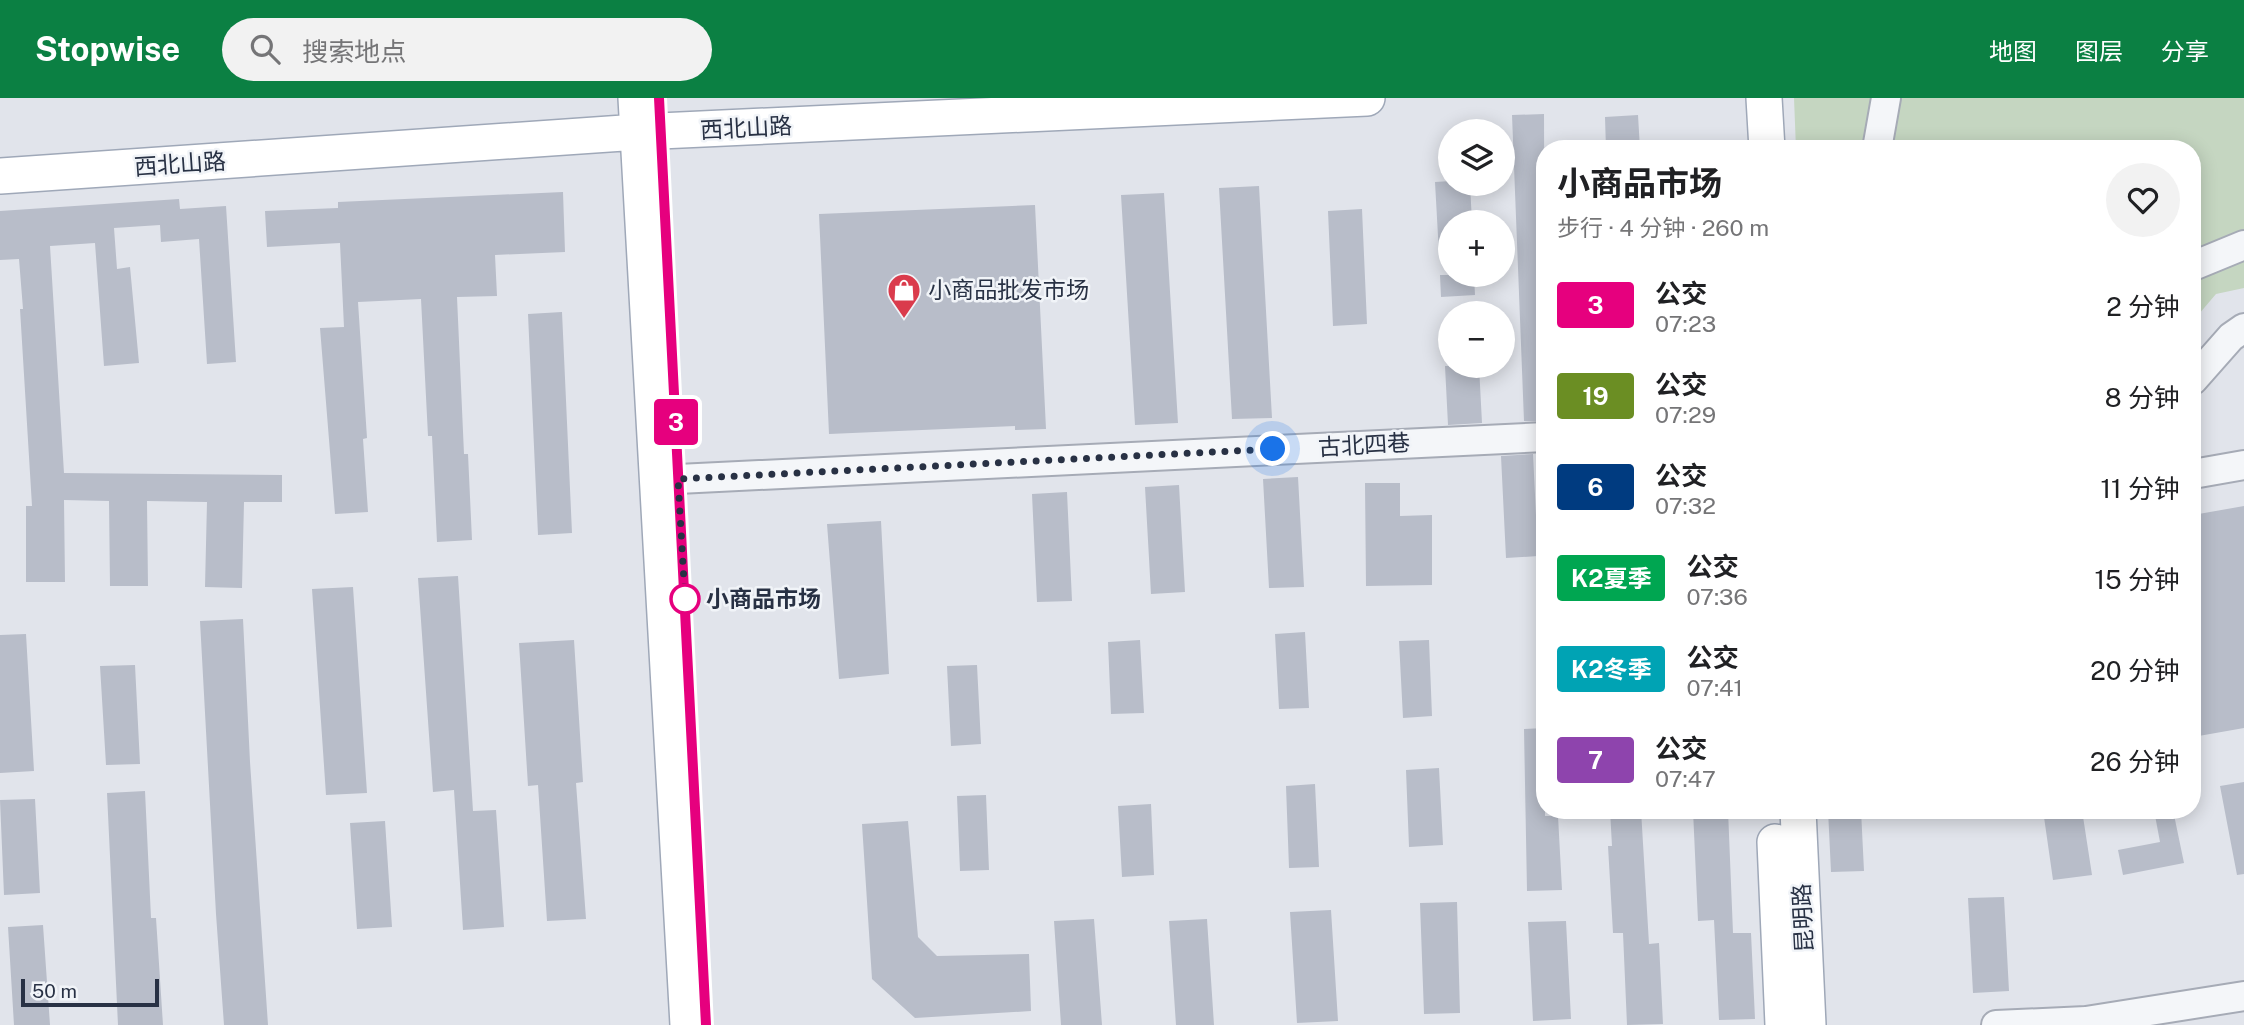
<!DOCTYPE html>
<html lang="zh">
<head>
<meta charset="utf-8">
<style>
	body { margin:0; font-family:"Public Sans","Noto Sans SC",sans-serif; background:#f2f2f2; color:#202124; height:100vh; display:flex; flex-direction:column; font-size:26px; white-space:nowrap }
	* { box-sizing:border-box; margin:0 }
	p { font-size:23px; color:#757577 }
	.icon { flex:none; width:38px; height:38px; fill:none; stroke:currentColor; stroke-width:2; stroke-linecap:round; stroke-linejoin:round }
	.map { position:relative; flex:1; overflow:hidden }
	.panel { position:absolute; left:1536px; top:42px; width:665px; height:679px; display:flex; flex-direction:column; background:#fff; border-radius:28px; box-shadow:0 4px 18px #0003 }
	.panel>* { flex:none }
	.badge { padding:0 14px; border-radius:5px; font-size:24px; line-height:46px }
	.controls { position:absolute; left:1438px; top:21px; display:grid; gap:14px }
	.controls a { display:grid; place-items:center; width:77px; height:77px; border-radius:50%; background:#fff; box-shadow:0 4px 18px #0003; font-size:35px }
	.scale { position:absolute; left:21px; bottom:18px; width:138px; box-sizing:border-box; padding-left:7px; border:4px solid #283144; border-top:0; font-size:19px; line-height:24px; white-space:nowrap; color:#283144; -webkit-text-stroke:5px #f1f4f8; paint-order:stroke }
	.you { position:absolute; width:35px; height:35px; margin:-18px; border:5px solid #fff; border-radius:50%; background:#1a73e8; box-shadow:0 0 0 10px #1a73e833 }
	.map>.badge { position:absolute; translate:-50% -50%; box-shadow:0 0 0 4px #fff }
	.round { display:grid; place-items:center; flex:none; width:74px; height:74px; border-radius:37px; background:#f2f2f2 }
	.overview { display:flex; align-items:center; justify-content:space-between; height:119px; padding:0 21px }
	h1 { font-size:33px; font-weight:700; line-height:52px }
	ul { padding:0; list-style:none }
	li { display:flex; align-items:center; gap:21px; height:91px; padding:0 21px }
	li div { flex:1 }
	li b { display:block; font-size:26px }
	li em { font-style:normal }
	li .badge { min-width:77px; font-weight:700; text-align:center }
	header { display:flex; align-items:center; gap:42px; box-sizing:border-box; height:98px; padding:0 35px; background:#0b8043; color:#fff }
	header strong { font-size:33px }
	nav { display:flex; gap:38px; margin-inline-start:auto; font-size:24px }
	.search { width:490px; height:63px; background:#f2f2f2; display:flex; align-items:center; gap:18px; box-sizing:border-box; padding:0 24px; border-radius:38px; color:#757577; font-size:26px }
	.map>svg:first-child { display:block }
</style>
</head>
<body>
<header>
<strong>Stopwise</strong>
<div class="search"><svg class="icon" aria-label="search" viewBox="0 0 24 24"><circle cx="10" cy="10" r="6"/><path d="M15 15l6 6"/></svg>搜索地点</div>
<nav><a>地图</a><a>图层</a><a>分享</a></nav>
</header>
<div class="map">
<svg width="2244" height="927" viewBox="0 0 2244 927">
	<rect width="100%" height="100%" fill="#e1e4eb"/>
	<path fill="#c5d6c1" d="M1794 0H2244V190L2216 196 2193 223V51H1796Z"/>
	<path fill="#b8bdc9" d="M1544 16 1545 323H1524L1512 17Z
		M1638 17 1640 51H1606L1605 19Z
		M1451 83V86H1470L1472 124H1451V155L1439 156 1435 84Z
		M1259 88 1272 320 1232 321 1219 90Z
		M563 94 565 154 495 157 497 198 457 199 464 356H468L472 442 437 444 432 338H428L421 201 358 204 367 340 363 341 368 414 335 416 320 230 344 229 340 145 267 149 265 113 338 110V104Z
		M1164 95 1178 325 1135 327 1121 97Z
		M179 101 180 111 226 108 236 264 207 266 199 141 161 144 160 127 114 130 117 171 130 169 139 265 104 268 95 145 50 148 64 375 282 377V404H244L242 490 205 489 207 404 147 403 148 488H110L109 403 64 402 65 484H26V408H32L20 211H23L19 161 0 162V113Z
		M1035 107 1046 331 1015 332V328L829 336 819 116Z
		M1362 111 1367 226 1333 228 1328 113Z
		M1440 177H1474L1475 197 1441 199Z
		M562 214 572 435 538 437 528 216Z
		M1445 268H1479L1482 325 1448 327Z
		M1533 356 1538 458 1506 460 1501 358Z
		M1298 379 1304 489 1269 490 1263 381Z
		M1365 385H1400V418L1432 417V487L1366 488Z
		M1179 387 1185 494 1151 496 1145 389Z
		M1067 394 1072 503 1037 504 1032 396Z
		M2244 408V630L2193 639V417Z
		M881 423 889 576 839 581 827 426Z
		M458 478 473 713 496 712 504 829 463 832 454 692 433 694 418 480Z
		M353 489 367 695 326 697 312 491Z
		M243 521 250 664 268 927H224L216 816 200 523Z
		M1305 534 1309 610 1279 611 1275 536Z
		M26 536 34 673 0 675V537Z
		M574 542 583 684 576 685 586 821 547 823 538 687 528 688 519 545Z
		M1140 542 1144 615 1111 616 1108 544Z
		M1429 542 1432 618 1403 620 1399 543Z
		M135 567 140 666 106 667 100 568Z
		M977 567 981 646 951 648 947 568Z
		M1545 630V718H1558L1562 792 1527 793 1524 631Z
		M1439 670 1443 747 1409 749 1406 672Z
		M2244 684V776L2237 777 2220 688Z
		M1315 686 1319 769 1289 770 1286 688Z
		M145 693 151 820H156L163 927H118L107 695Z
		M986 697 989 772 960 773 957 698Z
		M35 701 40 795 4 797 0 702Z
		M1151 706 1154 777 1122 779 1118 708Z
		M1610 712H1641L1649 846 1659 845 1663 926 1627 927 1623 835H1613L1608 748H1612Z
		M1693 712H1728L1733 835H1751L1755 921 1719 922 1714 822 1698 823Z
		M1828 712H1861L1864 773 1831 774Z
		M2043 712H2082L2092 777 2053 782Z
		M2154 712H2173L2184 765 2123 777 2118 752 2160 744Z
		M385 723 392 829 357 831 350 725Z
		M908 723 918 839 937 858 1029 856 1031 913 915 920 872 881 862 726Z
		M2004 799 2009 893 1973 895 1968 800Z
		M1457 804 1460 915 1424 916 1420 805Z
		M1331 812 1338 923 1297 925 1290 814Z
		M1094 821 1102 927H1061L1054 823Z
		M1207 821 1214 927H1176L1169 823Z
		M1566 823 1571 921 1533 923 1528 824Z
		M43 827 50 927H14L8 829Z"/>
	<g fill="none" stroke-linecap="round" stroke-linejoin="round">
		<defs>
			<path id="minor" d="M1877 51 1886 0
				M2193 168 2244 147
				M2193 282 2231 239 2244 230
				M2193 376 2244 367
				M678 381 1545 339
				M1996 927 2086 923 2244 898"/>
			<path id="major" d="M636 0 688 927
				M1764 0 1767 51
				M0 78 638 34 1367 0
				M1798 712 1808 927
				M1775 744 1783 927"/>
		</defs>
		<use href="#minor" stroke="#a6abb6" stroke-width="32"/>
		<use href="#major" stroke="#9fa8b8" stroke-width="38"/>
		<use href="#minor" stroke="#f4f6f9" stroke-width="28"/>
		<use href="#major" stroke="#fff" stroke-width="35"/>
	</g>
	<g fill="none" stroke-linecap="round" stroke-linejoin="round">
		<defs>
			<path id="line" d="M659 0 706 927"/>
		</defs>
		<use href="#line" stroke="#fff" stroke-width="16"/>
		<use href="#line" stroke="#e6007e" stroke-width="10"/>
		<path stroke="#283144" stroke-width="7" stroke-dasharray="0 12.6" d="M685 501 678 381 1273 351"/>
	</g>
	<defs>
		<symbol id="shop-pin" viewBox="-11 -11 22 30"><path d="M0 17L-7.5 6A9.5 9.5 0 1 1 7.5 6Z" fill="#da3b4c" stroke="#f1f4f8"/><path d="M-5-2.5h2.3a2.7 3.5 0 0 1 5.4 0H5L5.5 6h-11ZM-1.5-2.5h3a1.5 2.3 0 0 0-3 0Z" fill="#fff"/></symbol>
	</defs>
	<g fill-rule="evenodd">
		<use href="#shop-pin" x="885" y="173" width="38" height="52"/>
	</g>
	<circle fill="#fff" stroke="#e6007e" stroke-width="3.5" cx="685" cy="501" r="14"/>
	<g text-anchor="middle" stroke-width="5" stroke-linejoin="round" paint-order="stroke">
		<g font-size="23" fill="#283144" stroke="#f1f4f8">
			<text transform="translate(746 30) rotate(-3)" y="8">西北山路</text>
			<text transform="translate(180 66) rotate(-4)" y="8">西北山路</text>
			<text transform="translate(1364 347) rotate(-3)" y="8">古北四巷</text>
			<text transform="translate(1803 820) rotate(-93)" y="8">昆明路</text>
		</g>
		<g font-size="23" fill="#283144" stroke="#f1f4f8" text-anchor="start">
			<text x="928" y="200">小商品批发市场</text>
		</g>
		<g font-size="23" font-weight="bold" fill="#283144" stroke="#f1f4f8" text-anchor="start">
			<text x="706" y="509">小商品市场</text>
		</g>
	</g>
</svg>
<div class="controls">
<a><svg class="icon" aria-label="layers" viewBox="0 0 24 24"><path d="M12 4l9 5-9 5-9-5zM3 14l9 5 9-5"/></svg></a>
<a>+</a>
<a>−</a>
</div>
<div class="scale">50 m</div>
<div class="you" style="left:1273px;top:351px"></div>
<b class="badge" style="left:676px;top:324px;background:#e6007e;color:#fff">3</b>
<section class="panel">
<div class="overview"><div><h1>小商品市场</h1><p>步行 · 4 分钟 · 260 m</p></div><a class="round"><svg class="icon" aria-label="heart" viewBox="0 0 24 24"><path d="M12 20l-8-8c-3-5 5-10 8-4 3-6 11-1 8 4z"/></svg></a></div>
<ul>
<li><span class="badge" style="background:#e6007e;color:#fff">3</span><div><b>公交</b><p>07:23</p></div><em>2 分钟</em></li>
<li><span class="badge" style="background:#6b8e23;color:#fff">19</span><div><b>公交</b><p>07:29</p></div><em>8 分钟</em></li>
<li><span class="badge" style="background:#003b80;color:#fff">6</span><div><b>公交</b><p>07:32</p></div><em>11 分钟</em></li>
<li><span class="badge" style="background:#00a651;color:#fff">K2夏季</span><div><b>公交</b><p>07:36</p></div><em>15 分钟</em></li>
<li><span class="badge" style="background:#00a3b4;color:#fff">K2冬季</span><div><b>公交</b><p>07:41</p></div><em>20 分钟</em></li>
<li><span class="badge" style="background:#8e44ad;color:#fff">7</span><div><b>公交</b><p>07:47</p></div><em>26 分钟</em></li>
</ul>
</section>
</div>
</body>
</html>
